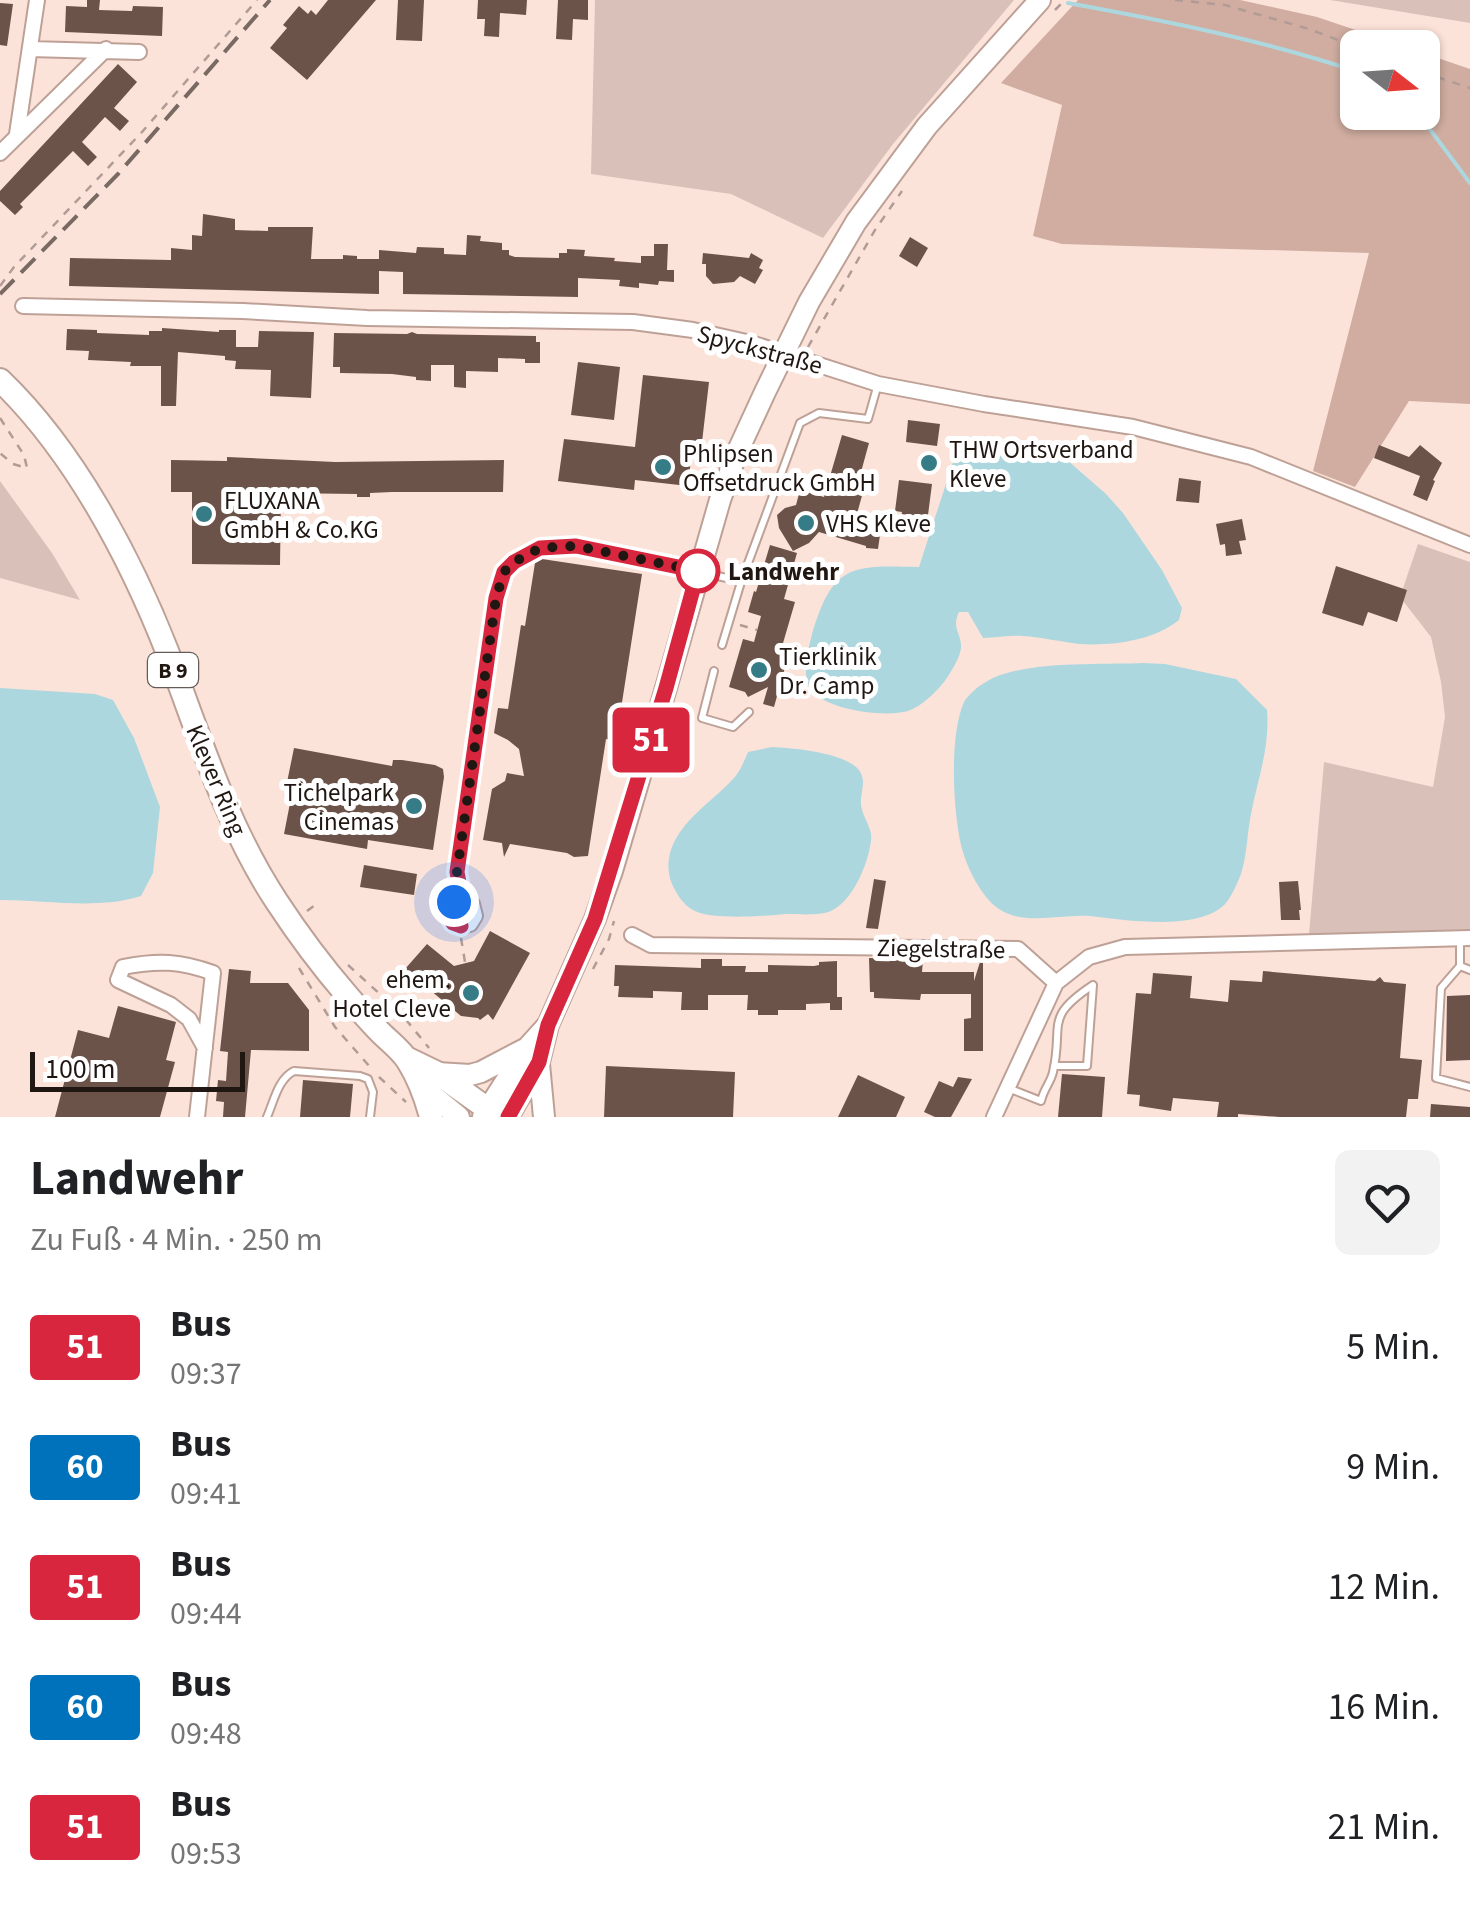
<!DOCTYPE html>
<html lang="de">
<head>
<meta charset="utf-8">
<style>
	body { margin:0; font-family:"Source Sans 3",sans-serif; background:#f2f2f2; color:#202124; height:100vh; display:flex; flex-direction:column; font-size:38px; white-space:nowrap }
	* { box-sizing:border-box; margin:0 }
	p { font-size:32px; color:#757577 }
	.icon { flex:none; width:55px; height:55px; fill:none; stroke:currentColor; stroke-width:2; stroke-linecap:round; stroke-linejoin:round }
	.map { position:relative; height:1117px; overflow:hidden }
	.details { display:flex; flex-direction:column; background:#fff; flex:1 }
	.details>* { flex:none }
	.badge { padding:0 20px; border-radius:8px; font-size:35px; line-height:65px }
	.needle { width:65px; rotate:107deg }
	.buttons { position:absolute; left:1340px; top:30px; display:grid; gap:20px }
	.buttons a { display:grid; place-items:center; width:100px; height:100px; border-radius:15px; background:#fff; box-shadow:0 2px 8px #0004; font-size:50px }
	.scale { position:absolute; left:30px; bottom:25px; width:215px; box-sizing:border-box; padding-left:10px; border:5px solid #201612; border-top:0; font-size:28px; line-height:35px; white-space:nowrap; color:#201612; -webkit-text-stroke:8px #fff; paint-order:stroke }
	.you { position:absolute; width:50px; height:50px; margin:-25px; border:8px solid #fff; border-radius:50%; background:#1a73e8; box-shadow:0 0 0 15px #1a73e833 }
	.map>.badge { position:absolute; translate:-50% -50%; box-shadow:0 0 0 5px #fff }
	.round { display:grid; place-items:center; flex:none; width:105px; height:105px; border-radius:15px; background:#f2f2f2 }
	.summary { display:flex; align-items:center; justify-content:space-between; height:170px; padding:0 30px }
	h1 { font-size:48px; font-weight:700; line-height:75px }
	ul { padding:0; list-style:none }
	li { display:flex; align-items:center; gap:30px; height:120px; padding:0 30px }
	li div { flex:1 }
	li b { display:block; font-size:38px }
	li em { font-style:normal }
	li .badge { min-width:110px; font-weight:700; text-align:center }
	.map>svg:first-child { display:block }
</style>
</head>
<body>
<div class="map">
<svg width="1470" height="1117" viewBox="0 0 1470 1117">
	<rect width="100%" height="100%" fill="#fce3da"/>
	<path fill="#d9c1b9" d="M595 0H1014L893 144 823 238 731 194 591 174Z
		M1330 0H1470V23Z
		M0 481 52 553 80 600 0 578Z
		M1418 544 1470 562V931L1309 934 1324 762 1433 787 1445 717 1441 682 1431 637 1400 597Z"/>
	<path fill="#d0ada0" d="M1078 0H1240L1317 17 1406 47 1358 48V112H1422L1423 53 1470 69V404L1409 401 1355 487 1313 471 1369 253 1062 244 1033 236 1062 105 1001 83Z"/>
	<path fill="#add7de" d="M1016 454 1066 459 1106 494 1123 513 1162 570 1182 608 1179 620C1153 641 1112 646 1079 644 1061 642 1042 637 1023 636 1010 635 997 638 983 638L968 612H959C951 629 962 633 961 648 960 658 950 674 944 682 935 693 922 706 908 711 885 718 820 710 809 686 802 670 808 651 812 634 833 564 851 565 919 567L955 456 992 457Z
		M1143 663 1165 664 1236 679 1267 710C1270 748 1258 778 1251 814 1247 834 1247 856 1241 874 1237 884 1230 901 1222 907 1192 931 1126 920 1089 916 1061 914 1024 926 999 909 981 897 966 866 961 845 953 809 949 736 964 702 968 695 978 686 986 682 1020 660 1102 665 1143 663Z
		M0 688 95 694 113 700 134 738 160 807 153 873 141 896C97 910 46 900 0 900Z
		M772 747C793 748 856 753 862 776 865 785 860 795 861 805 863 819 873 828 871 841 868 864 853 901 831 911 819 916 799 914 786 914 765 916 713 920 695 911 686 907 679 898 675 890 668 878 667 866 670 853 679 821 712 802 733 779 740 772 744 761 748 752Z"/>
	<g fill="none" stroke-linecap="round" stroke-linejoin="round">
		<path stroke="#add7de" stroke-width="4" d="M1068 3C1166 21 1263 40 1358 72
			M1417 112 1470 183"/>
	</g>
	<path fill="#6c5349" d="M87 0H100L99 10 132 11 133 6 163 7 162 36 65 32 66 6 87 7Z
		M328 0H376L307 80 270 48 287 28 283 25 299 6 308 14 311 10 316 15Z
		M398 0H424L422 41 396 40Z
		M478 0H527L526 15 500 13 499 37 484 36 485 19H477Z
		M558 0H588V20L573 19 572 40 556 39Z
		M0 3 13 4 7 46 0 45Z
		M118 64 137 82 114 108 129 121 120 131 105 117 82 142 97 157 88 166 73 151 20 204 23 207 15 215 0 201V191Z
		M203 214 235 219V230L268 231V227H313L311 259H343V255L357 256V259H379V250L416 253 417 247 444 248V254L466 255 467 235 481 236 480 241 502 243V250H509V255L515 257 559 258V253H567V249L585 250 584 256 615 258 614 261 641 263V256H654V244H668L667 270H674V282L659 281 658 285 639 283V288L619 286 620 280 578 278V297L403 294V272L379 271V294L69 286 70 258 171 260V248L192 250V235L202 236Z
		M910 237 928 248 917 267 899 256Z
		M703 253 749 258 751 253 763 260 759 268 763 270 755 284 740 276 734 282 713 284 706 276V264H702Z
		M162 328 219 332V330H236V347H258L259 331 314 332 311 398 270 396 271 370 235 369 236 361 225 360V356L178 352 176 406H161V366H130L131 362 88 360 89 351 66 350 67 329 97 330V333L149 335V331H162Z
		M412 332 417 334 536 336V342H540V363H525V359L498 358V372L466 371V388L454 387V365H431V381L416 380V377L392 374 340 373V367H333L334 333 407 334Z
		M578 362 620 367 614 420 571 415Z
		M643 375 709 382 702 442 693 441 688 486 635 480 634 490 558 481 564 439 635 447Z
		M908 420 940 424 937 446 906 442Z
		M842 435 869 443 856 490 863 492 852 532 880 535 878 549 866 548V546L819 532 809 543 793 551 779 528 777 515 785 508 796 505 800 490 824 497Z
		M1379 445 1409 457 1420 445 1442 463 1433 480 1435 481 1427 501 1413 495 1420 476 1374 458Z
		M227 457 335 462 504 460 503 492H392L370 493V497H357V494L281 493 280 565 192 564V492H171V460L227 461Z
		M1179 478 1201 481 1199 503 1176 501Z
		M899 480 932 484 928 515H925L924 521 901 518 902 512 895 511Z
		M1242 519 1246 540 1239 541 1242 554 1226 556 1225 544 1220 545 1216 524Z
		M770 545 797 553 784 599 795 602 781 650 789 653 774 707 763 704 768 687 748 697 745 692 729 687 743 639 754 642 761 616 748 612 754 591 756 592Z
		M542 559 642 574 616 741 606 739 588 856 574 857 567 853 510 844 504 857 502 843 483 840 492 789 505 781 507 773 524 776 519 749 508 740 494 733 498 708 508 709 521 625 525 626 535 563Z
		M1336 566 1407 590 1397 622 1368 612 1363 626 1322 613Z
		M294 748 392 766 393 760H402L435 765 443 769 444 777 433 850 368 840 367 849 284 834 291 798 284 797Z
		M364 865 417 874 414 895 360 887Z
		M874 879 886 881 878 929 866 928Z
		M1298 881 1301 910H1299L1300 920H1281L1279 882Z
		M490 931 530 953 493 1020 488 1014 480 1020 478 1018 461 1016 405 969 427 944 454 966 474 961Z
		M869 958 923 960 922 972H974V981L980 962 983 963V1051H964V1019L971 1018V994H921L920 1000 874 998V992H870Z
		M701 959H722V966H746L745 972H768V965L814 966 819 965V962L837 961V997H842V1010H830V1003L806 1004V1010H778V1015H758V1010H747L748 995H708V1010H681L682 992 653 991V998L618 997 619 986H614L615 965 701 968Z
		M229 969 251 971 250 983H288L309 1010V1051L251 1050 245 1117H223L224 1102 216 1101 218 1080 226 1081 228 1052 220 1051Z
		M1263 971 1375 981 1380 977 1384 982 1406 984 1400 1058 1422 1060 1418 1099H1408L1406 1117H1280L1238 1114V1117H1217L1219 1102 1173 1098 1171 1111 1139 1106 1140 1095 1127 1094 1136 993 1151 994 1153 973 1192 976 1190 998 1228 1002 1230 980 1262 982Z
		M1470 995V1060L1446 1061 1447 996Z
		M118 1006 176 1022 166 1060 175 1062 160 1117H55L78 1030 109 1038Z
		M606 1066 735 1072 733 1117H604Z
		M1062 1074 1105 1077 1102 1117H1058Z
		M858 1075 905 1097 896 1117H838Z
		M958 1077 972 1079 951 1117H935L924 1112 939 1081 953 1087Z
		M303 1080 353 1084 350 1117H300Z
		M1431 1104 1470 1107V1117H1430Z"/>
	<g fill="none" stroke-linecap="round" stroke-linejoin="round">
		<defs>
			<path id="lane" d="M704 573 740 581
				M722 645 741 582 800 423 819 413 868 419 878 384
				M714 671 702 718 733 727 749 712
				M1460 940V966L1470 970
				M1460 966 1441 988 1436 1078 1470 1087
				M1008 1088 1041 1101C1044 1088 1051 1082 1053 1072 1064 1024 1043 1018 1093 985L1087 1066H1054
				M267 1117C274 1101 278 1079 294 1071L360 1076 368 1079 373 1092 370 1117"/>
			<path id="street" d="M30 49 139 52
				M17 134 37 0
				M0 153 106 49
				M23 306 243 311 367 318 633 322 693 330 751 343 878 384 984 404 1133 427 1251 457 1470 545
				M462 899 451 904 448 914 453 923 461 926 470 924 475 916 472 904 462 899 457 872 496 597 505 572 514 562 540 548 576 546 698 571
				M632 935 651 945 1018 949 1056 983 1089 957 1125 947 1470 938
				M197 1117 213 973C181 961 158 960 123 967L118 980 171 1005 189 1019 205 1048
				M994 1117 1056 983"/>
			<path id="secondary" d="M539 1064 544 1117
				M437 1073 470 1075 481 1072 525 1049
				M420 1085 459 1117
				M483 1117 527 1048 546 1027
				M508 1117 539 1062 548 1025 595 919 612 871 666 688 720 500 736 455 765 392 809 302 856 222 927 126 1040 0"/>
			<path id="primary" d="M0 380C74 451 130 557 167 651 200 737 226 825 277 902 298 934 321 965 346 994 357 1007 369 1021 381 1033 390 1042 401 1050 408 1061 418 1077 426 1098 431 1117
				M406 1058 437 1073 499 1117"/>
		</defs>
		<use href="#lane" stroke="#bea196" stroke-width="10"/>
		<use href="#street" stroke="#bea196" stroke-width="18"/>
		<use href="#secondary" stroke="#bea196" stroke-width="24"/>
		<use href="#primary" stroke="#bea196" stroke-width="26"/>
		<path stroke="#b09c95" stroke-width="2.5" stroke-dasharray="8 8" stroke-linecap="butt" d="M1175 0 1225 5 1309 29 1359 48
			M1055 10 1065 0
			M1422 72 1470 88
			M0 286 14 267 142 132 257 0
			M808 347 875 230 902 191
			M0 418 24 455 27 468 13 464 0 453
			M740 625 757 630
			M307 911 318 903
			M461 938 465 962
			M348 965 382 996 390 1000 429 1048
			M299 968 335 1027 370 1067
			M593 969 609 939 614 921
			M379 1077 406 1102"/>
		<use href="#lane" stroke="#fff" stroke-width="6"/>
		<use href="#street" stroke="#fff" stroke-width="14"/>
		<use href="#secondary" stroke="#fff" stroke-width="20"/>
		<use href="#primary" stroke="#fff" stroke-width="22"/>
		<path stroke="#796963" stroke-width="4" stroke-dasharray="20 10" stroke-linecap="butt" d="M0 294 118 174 270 0"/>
	</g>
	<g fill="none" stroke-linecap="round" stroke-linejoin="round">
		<defs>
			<path id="line" d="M461 926 453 923 448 914 452 904 462 899 457 872 496 598 504 572 514 562 540 548 576 546 698 571 666 688 595 919 548 1025 539 1062 508 1117"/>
		</defs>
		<use href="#line" stroke="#fff" stroke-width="22"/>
		<use href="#line" stroke="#d7263d" stroke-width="15"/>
		<path stroke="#201612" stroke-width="10" stroke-dasharray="0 18" d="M454 902 462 899 457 872 496 598 504 572 514 562 540 548 576 546 698 571"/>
	</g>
	<g fill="#367c87" stroke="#fff" stroke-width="4">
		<circle cx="929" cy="463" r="10"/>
		<circle cx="663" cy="467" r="10"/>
		<circle cx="204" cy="514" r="10"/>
		<circle cx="806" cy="523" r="10"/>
		<circle cx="759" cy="670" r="10"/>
		<circle cx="414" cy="806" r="10"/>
		<circle cx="471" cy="993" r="10"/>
	</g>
	<circle fill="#fff" stroke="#d7263d" stroke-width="5" cx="698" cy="571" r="20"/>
	<g text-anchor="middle" stroke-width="10" stroke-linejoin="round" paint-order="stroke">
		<rect fill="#fff" stroke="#635c59" stroke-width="2.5" x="148" y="653" width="50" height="34" rx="8"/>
		<g font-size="22" font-weight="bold" fill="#201612">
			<text x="173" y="678">B 9</text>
		</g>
		<g font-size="25" fill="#201612" stroke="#fff">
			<text transform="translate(760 349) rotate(15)" y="9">Spyckstraße</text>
			<text transform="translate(217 780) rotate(67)" y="9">Klever Ring</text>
			<text transform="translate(941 948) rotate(1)" y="9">Ziegelstraße</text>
		</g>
		<g font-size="25" fill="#201612" stroke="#fff" text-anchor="start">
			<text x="949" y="458">THW Ortsverband<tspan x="949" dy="29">Kleve</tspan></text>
			<text x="683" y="462">Phlipsen<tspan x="683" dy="29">Offsetdruck GmbH</tspan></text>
			<text x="224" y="509">FLUXANA<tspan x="224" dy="29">GmbH &amp; Co.KG</tspan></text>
			<text x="826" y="532">VHS Kleve</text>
			<text x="779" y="665">Tierklinik<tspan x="779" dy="29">Dr. Camp</tspan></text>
			<text x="394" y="801" text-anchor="end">Tichelpark<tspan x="394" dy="29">Cinemas</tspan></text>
			<text x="451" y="988" text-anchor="end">ehem.<tspan x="451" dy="29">Hotel Cleve</tspan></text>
		</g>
		<g font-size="25" font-weight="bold" fill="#201612" stroke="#fff" text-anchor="start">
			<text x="728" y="580">Landwehr</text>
		</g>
	</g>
</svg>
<div class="buttons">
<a><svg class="needle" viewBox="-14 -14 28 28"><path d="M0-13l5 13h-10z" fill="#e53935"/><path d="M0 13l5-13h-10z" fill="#757577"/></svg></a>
</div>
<div class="scale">100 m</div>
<div class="you" style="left:454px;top:902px"></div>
<b class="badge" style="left:651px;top:740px;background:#d7263d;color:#fff">51</b>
</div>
<section class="details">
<div class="summary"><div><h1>Landwehr</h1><p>Zu Fuß · 4 Min. · 250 m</p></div><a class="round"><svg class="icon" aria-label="heart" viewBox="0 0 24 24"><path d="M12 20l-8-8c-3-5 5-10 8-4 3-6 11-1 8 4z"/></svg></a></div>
<ul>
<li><span class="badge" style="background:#d7263d;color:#fff">51</span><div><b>Bus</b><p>09:37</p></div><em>5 Min.</em></li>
<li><span class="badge" style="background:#0072bc;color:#fff">60</span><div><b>Bus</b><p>09:41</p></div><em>9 Min.</em></li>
<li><span class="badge" style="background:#d7263d;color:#fff">51</span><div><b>Bus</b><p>09:44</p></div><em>12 Min.</em></li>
<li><span class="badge" style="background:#0072bc;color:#fff">60</span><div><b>Bus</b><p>09:48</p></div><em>16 Min.</em></li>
<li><span class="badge" style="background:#d7263d;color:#fff">51</span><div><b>Bus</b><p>09:53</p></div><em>21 Min.</em></li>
</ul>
</section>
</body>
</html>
